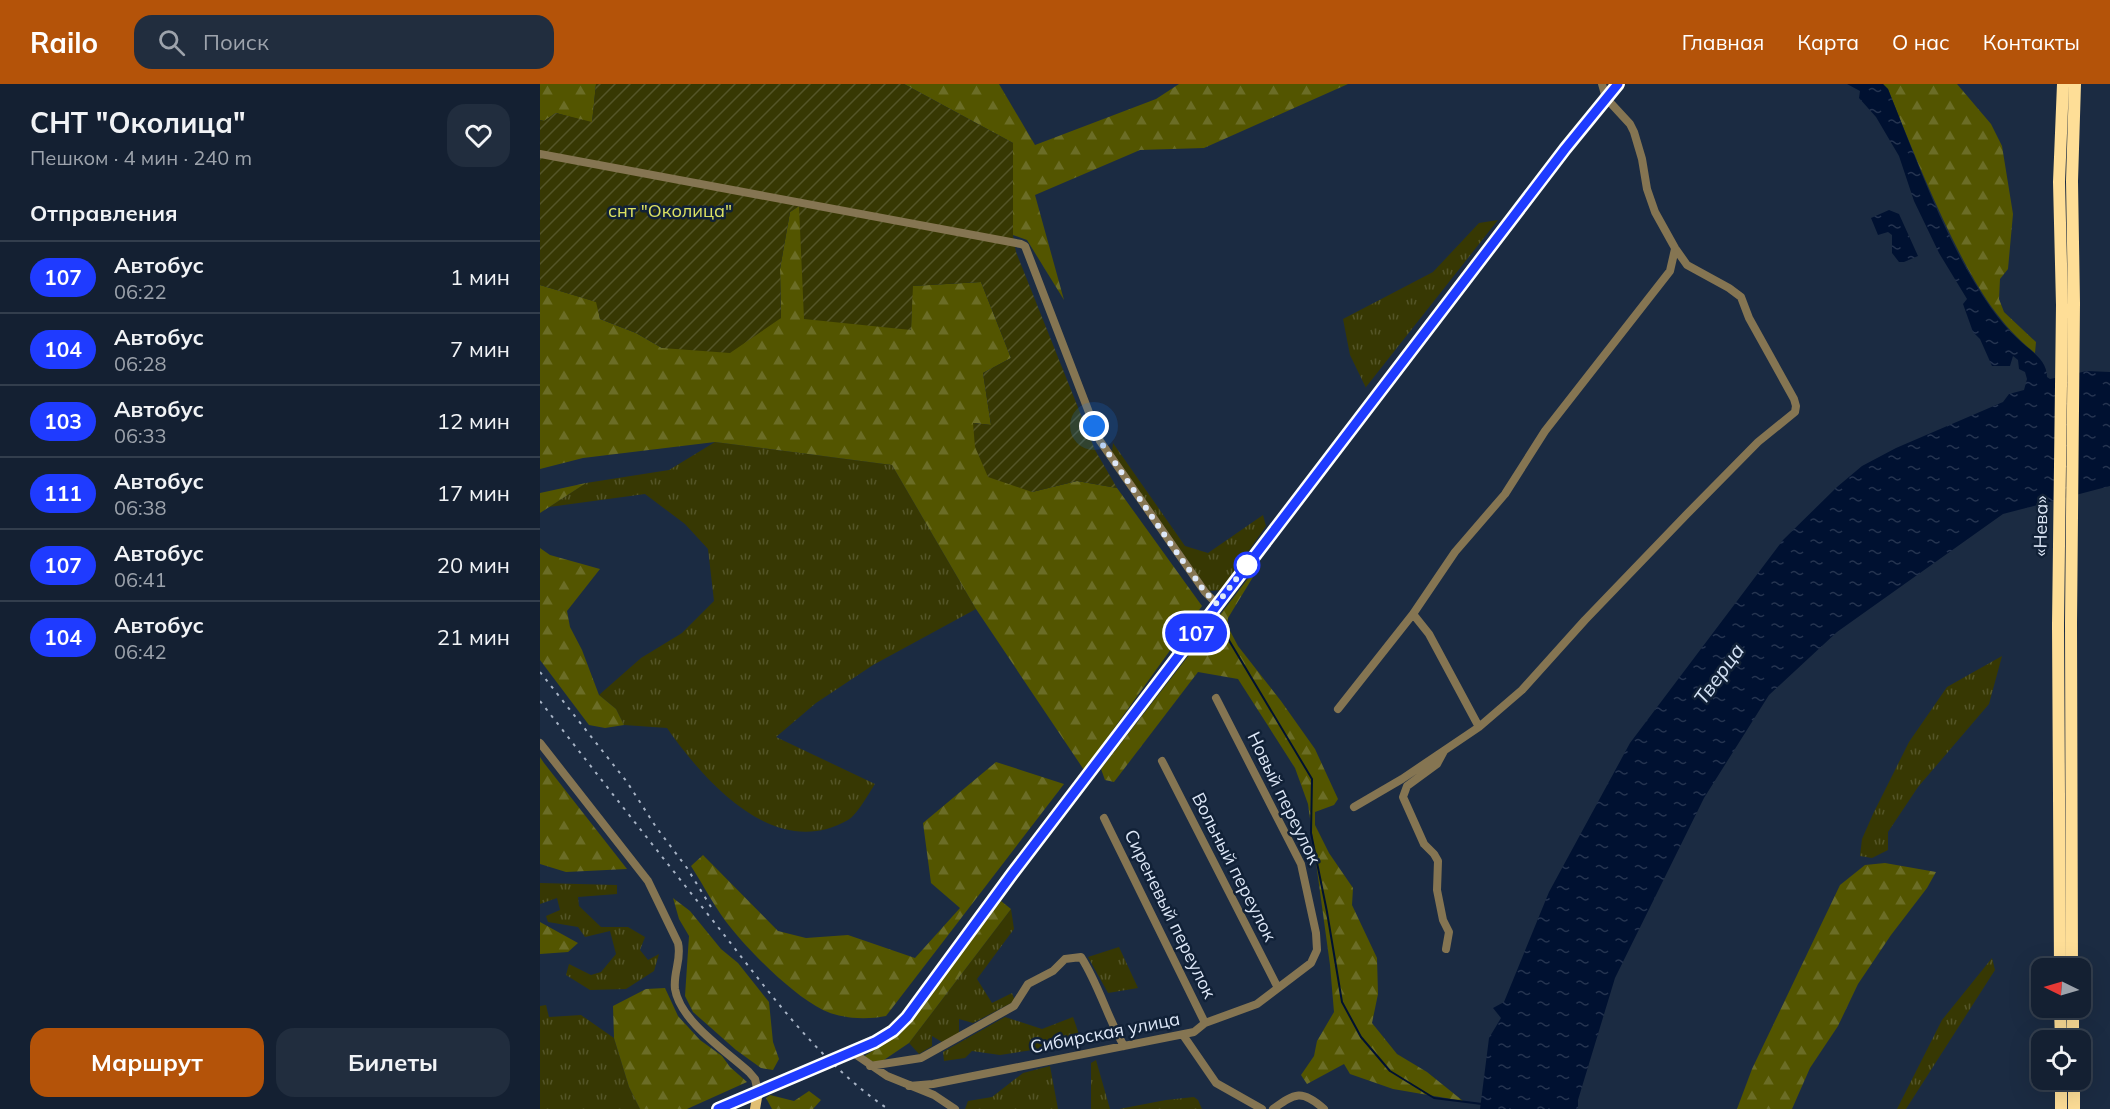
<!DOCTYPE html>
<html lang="ru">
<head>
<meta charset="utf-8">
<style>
	body { margin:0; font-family:Mulish,sans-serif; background:#212d3e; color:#f1f3f6; height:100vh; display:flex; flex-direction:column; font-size:22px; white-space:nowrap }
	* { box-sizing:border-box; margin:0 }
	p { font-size:20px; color:#9da3ac }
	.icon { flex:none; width:33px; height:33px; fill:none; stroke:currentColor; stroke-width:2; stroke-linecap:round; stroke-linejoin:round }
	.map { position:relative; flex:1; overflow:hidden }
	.details { display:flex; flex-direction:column; background:#142032; width:540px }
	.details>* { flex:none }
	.badge { padding:0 12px; border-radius:20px; font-size:21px; line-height:39px }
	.needle { width:39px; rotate:275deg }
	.fabs { position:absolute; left:1491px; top:874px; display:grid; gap:12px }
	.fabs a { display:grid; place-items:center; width:60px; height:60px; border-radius:12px; background:#142032; box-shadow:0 6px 24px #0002,0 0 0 2px #333e4d; font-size:30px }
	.you { position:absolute; width:30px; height:30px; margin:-15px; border:4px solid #fff; border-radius:50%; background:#1a73e8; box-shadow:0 0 0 9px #1a73e833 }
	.map>.badge { position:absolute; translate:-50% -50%; box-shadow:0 0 0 3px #fff }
	h2 { padding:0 30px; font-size:22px; line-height:54px }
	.round { display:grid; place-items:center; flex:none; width:63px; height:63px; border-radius:18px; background:#212d3e }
	.headline { display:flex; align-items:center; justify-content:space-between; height:102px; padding:0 30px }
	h1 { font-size:28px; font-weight:700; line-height:45px }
	.cta { display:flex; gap:12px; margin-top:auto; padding:12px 30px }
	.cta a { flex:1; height:69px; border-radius:18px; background:#b45309; color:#fff; font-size:24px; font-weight:700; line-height:69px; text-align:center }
	.cta a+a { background:#212d3e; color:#f1f3f6 }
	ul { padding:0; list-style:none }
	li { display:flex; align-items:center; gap:18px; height:72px; padding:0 30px; border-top:2px solid #333e4d }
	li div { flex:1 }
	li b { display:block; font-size:22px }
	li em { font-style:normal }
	li .badge { min-width:66px; font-weight:700; text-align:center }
	header { display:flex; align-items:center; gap:36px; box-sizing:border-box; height:84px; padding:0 30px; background:#b45309; color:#fff }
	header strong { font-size:28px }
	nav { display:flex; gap:33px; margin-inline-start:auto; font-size:21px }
	.search { width:420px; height:54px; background:#212d3e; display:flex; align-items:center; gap:15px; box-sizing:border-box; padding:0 21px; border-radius:18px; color:#9da3ac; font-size:22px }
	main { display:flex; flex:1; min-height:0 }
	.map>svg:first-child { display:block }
</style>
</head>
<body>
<header>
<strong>Railo</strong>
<div class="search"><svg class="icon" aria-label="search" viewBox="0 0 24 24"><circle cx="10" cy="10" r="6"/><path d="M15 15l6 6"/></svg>Поиск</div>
<nav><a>Главная</a><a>Карта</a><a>О нас</a><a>Контакты</a></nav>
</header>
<main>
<section class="details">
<div class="headline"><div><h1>СНТ &quot;Околица&quot;</h1><p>Пешком · 4 мин · 240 m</p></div><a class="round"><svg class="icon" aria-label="heart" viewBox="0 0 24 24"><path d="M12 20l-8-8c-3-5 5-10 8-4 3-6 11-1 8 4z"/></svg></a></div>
<h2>Отправления</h2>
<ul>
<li><span class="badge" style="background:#1f3bff;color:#fff">107</span><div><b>Автобус</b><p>06:22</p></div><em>1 мин</em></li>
<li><span class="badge" style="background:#1f3bff;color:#fff">104</span><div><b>Автобус</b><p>06:28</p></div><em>7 мин</em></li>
<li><span class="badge" style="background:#1f3bff;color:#fff">103</span><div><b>Автобус</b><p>06:33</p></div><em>12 мин</em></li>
<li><span class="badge" style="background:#1f3bff;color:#fff">111</span><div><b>Автобус</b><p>06:38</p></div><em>17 мин</em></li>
<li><span class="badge" style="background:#1f3bff;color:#fff">107</span><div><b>Автобус</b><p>06:41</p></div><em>20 мин</em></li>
<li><span class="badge" style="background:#1f3bff;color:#fff">104</span><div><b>Автобус</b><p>06:42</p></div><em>21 мин</em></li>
</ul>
<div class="cta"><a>Маршрут</a><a>Билеты</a></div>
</section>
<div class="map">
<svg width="1570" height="1025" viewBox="0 0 1570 1025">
	<defs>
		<pattern id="grass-tufts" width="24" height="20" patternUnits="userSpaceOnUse" patternTransform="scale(1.5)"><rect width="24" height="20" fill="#373803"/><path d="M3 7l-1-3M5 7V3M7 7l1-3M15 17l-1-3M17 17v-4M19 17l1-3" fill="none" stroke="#545528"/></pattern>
		<pattern id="forest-firs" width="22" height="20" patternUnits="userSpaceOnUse" patternTransform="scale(1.5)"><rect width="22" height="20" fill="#535500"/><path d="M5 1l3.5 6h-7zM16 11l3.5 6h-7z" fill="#6b6d26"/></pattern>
		<pattern id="garden-furrows" width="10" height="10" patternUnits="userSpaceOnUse" patternTransform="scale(1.5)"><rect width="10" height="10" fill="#373803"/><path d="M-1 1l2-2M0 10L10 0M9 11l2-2" fill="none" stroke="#545528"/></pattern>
		<pattern id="water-ripples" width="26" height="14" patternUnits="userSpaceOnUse" patternTransform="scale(1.5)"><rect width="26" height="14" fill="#001131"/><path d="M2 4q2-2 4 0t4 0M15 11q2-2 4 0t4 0" fill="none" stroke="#253450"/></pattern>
	</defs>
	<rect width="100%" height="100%" fill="#1b2b42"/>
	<path fill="url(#grass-tufts)" d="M958 136 826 303V304L810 271 803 235 893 188 939 139Z
		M175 358 352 381 436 525 333 581 276 619 236 653 335 700C329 709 317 731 308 736 235 778 165 698 127 644L84 641 76 625 59 611 101 574 142 549 174 517 168 465 145 440 105 410 9 423 46 399 129 386Z
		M573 359 645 462 668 469 723 431 726 442 681 506 669 507 572 368Z
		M1462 572 1449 620 1378 703 1348 748V766L1332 774 1320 772 1322 755 1333 730 1369 658 1407 603Z
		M0 799 77 801V810L38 813 39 822 61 843H88L105 853 100 866 108 876 119 870 114 887 86 905 50 906 26 891 29 880 51 891 61 888 76 870 70 847 45 853 38 843 8 838 6 832 20 826 17 814 0 820Z
		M471 825 474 845 437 895 452 919 472 909 475 917 433 939 419 935V953L402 958 392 952V962L379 970 369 959Z
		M579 863 598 904 568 909 548 873Z
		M1452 874 1455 886 1366 1025H1357L1402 936Z
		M6 921 9 933 41 931 74 954 89 1003 100 1025H0V922Z
		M465 933 502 945 533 933 541 956 518 962 460 971 432 967 425 974 404 977 403 968Z
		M556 976 570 1025H551V979Z
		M510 982 518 1025H425L428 1017 452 1013 483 989Z
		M654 1013 658 1016 662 1025H579L626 1016Z"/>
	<path fill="url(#forest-firs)" d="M0 0H56L52 39 16 29 4 37 0 36Z
		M364 0H459L495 61 616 15 639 0H808L664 64 600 66 495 111 524 216 487 156 473 151V59Z
		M1343 0H1417L1451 40 1462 62 1473 130 1468 185 1460 195 1459 215 1464 228 1496 258 1495 269C1456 238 1434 198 1412 154 1388 105 1368 55 1348 5Z
		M259 122 371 246 372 202 441 198 471 274 443 289 451 341 434 339 492 408 537 397 577 404 662 522 544 686 436 525 352 381 175 358 43 374 0 385V201L57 218 60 235 96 249 122 264 241 234 240 185 250 128Z
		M46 399 0 429V409Z
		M0 464 10 471 60 485 27 527 30 543 42 566 59 611 76 625 84 641 65 644 49 641 0 576Z
		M710 492 713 493 688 534V543L698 562 741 617 775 665 798 715 794 721 775 728V741L789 769 813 804 812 821 837 874 838 910 832 939 857 970 887 988 923 1017 853 1005 810 990 804 980 767 1000 761 991 774 972 777 957 794 928 790 881 768 720 755 684 698 595 658 588 574 698 565 696 561 685Z
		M0 673 4 679 87 785 26 788 0 780Z
		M456 678 524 700 346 932C326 936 302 935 283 926 253 911 212 870 191 844 176 826 164 802 151 782L163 771 238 847 266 854 308 851 375 874 420 824 391 799 383 739Z
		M1345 779 1396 788 1387 804 1351 851 1318 900 1298 942 1270 984 1252 1025H1197L1212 985 1300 801 1325 781Z
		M133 814 150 827 181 865 198 879 229 918 233 958 239 975 233 986 221 984 196 966 153 928 145 912 149 852 139 835Z
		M461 817 471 825 369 959 338 980 323 973 361 949Z
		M0 838 38 859 28 868 0 870Z
		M125 904 138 932 160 956 182 972 190 983 207 998 147 1025H100L89 1003 74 954 73 922 106 905Z
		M269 1007 281 1016 273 1025H232L226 1014 230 1011 254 1017Z"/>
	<path fill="url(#garden-furrows)" d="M56 0H364L473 59V151L476 168 555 366 577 404 537 397 492 408 448 393 435 363 433 339 451 341 443 289 471 274 441 198 373 202 371 246 264 235 259 122 250 128 240 185 241 234 190 269 122 264 96 249 60 235 56 218 0 201V36L4 37 16 29 52 38Z"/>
	<path fill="url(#water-ripples)" d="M1307 0H1343L1348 5C1378 79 1405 158 1451 224 1459 235 1468 246 1478 255 1489 266 1507 275 1507 293L1510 295 1547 287 1570 288V402L1463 430 1297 548 1229 611 1164 714 1075 894 1038 1016V1025H940L949 954 961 934 953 924 964 918 1009 808 1090 659 1243 456 1297 403 1322 382 1356 364 1463 318 1469 310 1484 306 1487 295 1485 288 1479 285 1478 276 1473 272 1470 282H1452L1440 255 1433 248 1423 220 1427 215 1399 169 1374 117 1359 72 1336 33 1319 14 1320 7Z
		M1349 126 1359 130 1378 172 1364 178H1359L1352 169V151L1348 148 1338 151 1331 134Z"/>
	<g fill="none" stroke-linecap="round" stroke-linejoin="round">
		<path stroke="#001131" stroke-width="2" d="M719 476 746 440
			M692 511 707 492
			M675 533 772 695 771 749 787 828 802 918 821 953 850 987 894 1014 942 1020"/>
		<path stroke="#857552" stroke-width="8" d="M0 70 481 160 485 162 560 357 665 508 677 520
			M873 530 889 550 939 643
			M798 625 873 530 915 468 965 410 1005 347 1130 187 1135 165
			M0 659 108 797 138 859C142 875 133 888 135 905 140 937 186 967 209 988L215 995 218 1008 178 1025
			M904 667 897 680 867 702 863 713 884 760 894 770 898 777 897 806 903 836 909 848 906 865
			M622 677 738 904
			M814 723 862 695 939 643 982 606 1045 536 1147 430 1218 358 1255 328 1256 322 1254 315 1209 234 1201 213 1189 204 1147 181 1135 164 1115 128 1107 105 1102 75 1094 48 1090 40 1066 14 1062 0
			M564 734 665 939
			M643 951 676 999 722 1025
			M312 968 347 992 394 1011 415 1025
			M330 982 381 974 474 922 488 900 513 887 525 875 541 873C559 901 567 933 584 962
			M369 1002 393 1000 654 948 665 939 717 920 771 879 777 866 776 849 761 780 676 614
			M733 1025C755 1009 762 1005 784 1025"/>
		<path stroke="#e1bf74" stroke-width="10" d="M215 1025 218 1008 341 955 358 943 379 919 459 808 1025 65 1078 0"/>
		<path stroke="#fede97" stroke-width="12" d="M1520 885 1518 541 1522 221 1519 98 1523 0
			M1532 885 1531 539 1534 219 1532 97 1535 0
			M1520 924 1521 957
			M1533 924V957
			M1521 996V1025
			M1534 996V1025"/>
		<path stroke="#a7b3c5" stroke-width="2" stroke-dasharray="3 6" stroke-linecap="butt" d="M0 588 87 698 116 743 147 784 171 823
			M0 617C59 693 118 768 178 843 229 908 279 978 348 1025"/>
	</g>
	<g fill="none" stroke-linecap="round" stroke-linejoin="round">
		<defs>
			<path id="line" d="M178 1025 335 958 353 947 367 933 472 790 1025 65 1078 0"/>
		</defs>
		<use href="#line" stroke="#fff" stroke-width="14"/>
		<use href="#line" stroke="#1f3bff" stroke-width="9"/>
		<path stroke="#dee8f8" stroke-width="6" stroke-dasharray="0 10.8" d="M554 342 560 357 630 459 665 508 677 520 707 481"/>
	</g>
	<circle fill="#fff" stroke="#1f3bff" stroke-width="3" cx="707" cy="481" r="12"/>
	<g text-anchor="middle" stroke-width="5" stroke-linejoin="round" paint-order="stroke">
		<g font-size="18" fill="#dde262" stroke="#112137">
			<text x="130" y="133">снт "Околица"</text>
		</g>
		<g font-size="18" fill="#dee8f8" stroke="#112137">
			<text transform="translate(1501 442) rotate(-89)" y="6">«Нева»</text>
			<text transform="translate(744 714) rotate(64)" y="6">Новый переулок</text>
			<text transform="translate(694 783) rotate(63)" y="6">Вольный переулок</text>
			<text transform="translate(630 830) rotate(64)" y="6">Сиреневый переулок</text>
			<text transform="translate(565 949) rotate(-11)" y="6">Сибирская улица</text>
		</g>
		<g font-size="20" font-style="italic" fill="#d5e3f6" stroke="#112137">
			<text transform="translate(1179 590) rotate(-54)" y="7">Тверца</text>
		</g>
	</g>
</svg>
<div class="fabs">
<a><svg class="needle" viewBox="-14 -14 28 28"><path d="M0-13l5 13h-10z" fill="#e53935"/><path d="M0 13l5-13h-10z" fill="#9da3ac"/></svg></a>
<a><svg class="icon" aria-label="locate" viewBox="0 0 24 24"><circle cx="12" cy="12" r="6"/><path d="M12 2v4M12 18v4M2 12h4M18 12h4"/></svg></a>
</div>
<div class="you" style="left:554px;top:342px"></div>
<b class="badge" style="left:656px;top:549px;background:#1f3bff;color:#fff">107</b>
</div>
</main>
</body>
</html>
